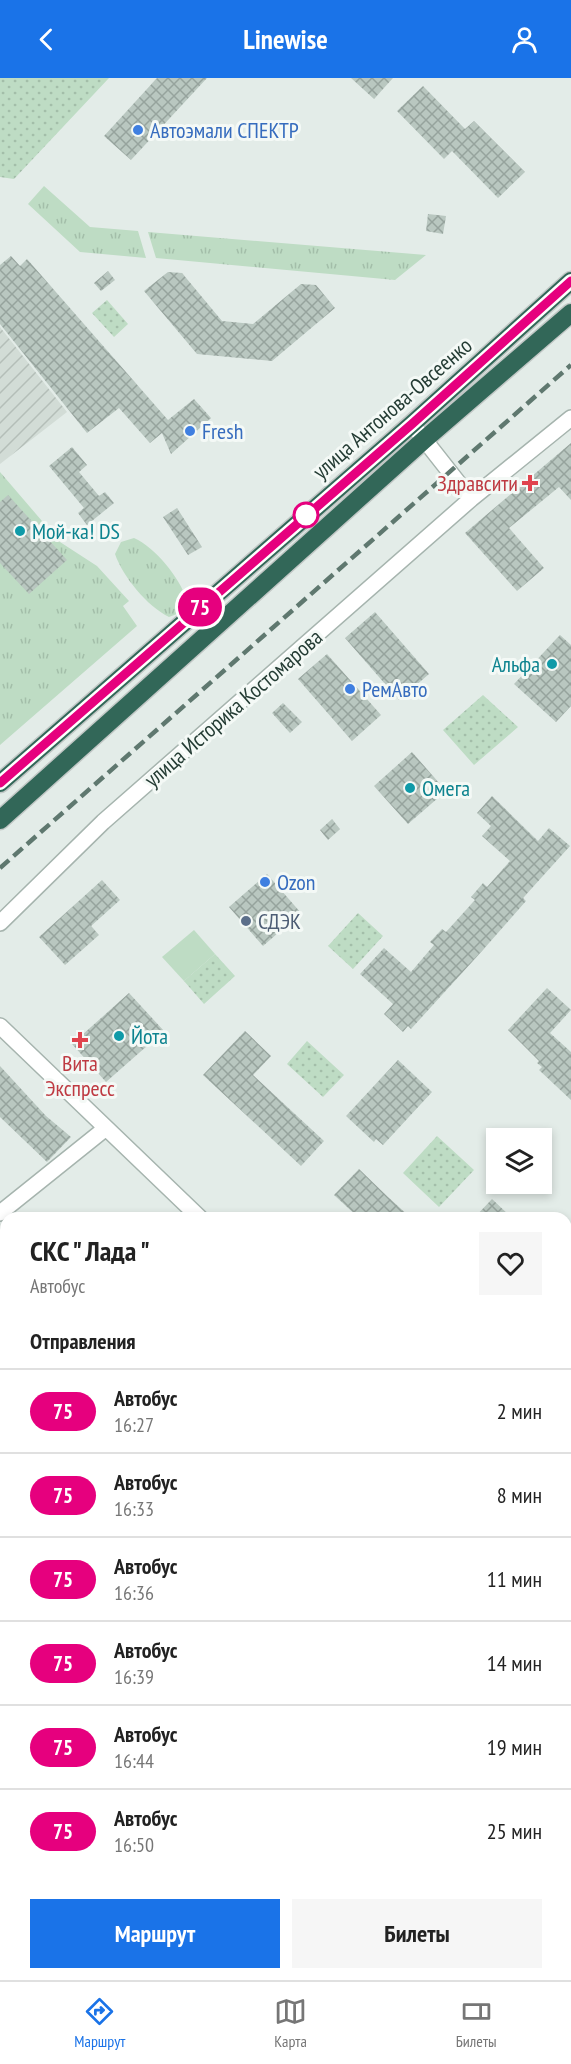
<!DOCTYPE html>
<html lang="ru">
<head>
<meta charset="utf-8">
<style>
	body { margin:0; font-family:"PT Sans Narrow",sans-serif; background:#f6f6f6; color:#222; height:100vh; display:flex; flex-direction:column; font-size:22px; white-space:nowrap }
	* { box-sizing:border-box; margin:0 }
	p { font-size:20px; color:#767676 }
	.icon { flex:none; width:33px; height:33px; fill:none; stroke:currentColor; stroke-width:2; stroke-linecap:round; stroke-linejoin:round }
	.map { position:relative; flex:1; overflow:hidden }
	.panel { position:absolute; left:0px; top:1134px; width:572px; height:768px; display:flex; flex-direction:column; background:#fff; border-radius:18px 18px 0 0; box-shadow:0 3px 9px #0003 }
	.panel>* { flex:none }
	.badge { padding:0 12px; border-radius:20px; font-size:21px; line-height:39px }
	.controls { position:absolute; left:486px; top:1050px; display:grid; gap:12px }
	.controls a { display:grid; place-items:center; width:66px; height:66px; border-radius:0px; background:#fff; box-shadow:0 3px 9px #0003; font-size:30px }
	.map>.badge { position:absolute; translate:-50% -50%; box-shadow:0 0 0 3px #fff }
	h2 { padding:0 30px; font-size:22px; line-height:54px }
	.round { display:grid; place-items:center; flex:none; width:63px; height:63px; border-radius:0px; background:#f6f6f6 }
	.overview { display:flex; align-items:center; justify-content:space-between; height:102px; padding:0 30px }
	h1 { font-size:28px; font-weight:800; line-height:45px }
	.button { display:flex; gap:12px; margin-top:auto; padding:12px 30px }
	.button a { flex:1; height:69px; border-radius:0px; background:#1a73e8; color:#fff; font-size:24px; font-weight:800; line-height:69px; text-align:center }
	.button a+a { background:#f6f6f6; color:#222 }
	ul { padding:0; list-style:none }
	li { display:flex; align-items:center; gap:18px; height:84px; padding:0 30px; border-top:2px solid #e0e0e0 }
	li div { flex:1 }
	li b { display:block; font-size:22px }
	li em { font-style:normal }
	li .badge { min-width:66px; font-weight:700; text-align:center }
	header { display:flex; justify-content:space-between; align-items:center; height:78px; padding:0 30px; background:#1a73e8; color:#fff; font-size:27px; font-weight:800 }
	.dock { display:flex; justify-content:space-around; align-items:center; height:84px; border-top:2px solid #e0e0e0; background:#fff; font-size:16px; color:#767676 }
	.dock a { display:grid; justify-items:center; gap:3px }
	.dock .current { color:#1a73e8 }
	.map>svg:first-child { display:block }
</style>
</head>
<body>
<header><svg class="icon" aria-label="back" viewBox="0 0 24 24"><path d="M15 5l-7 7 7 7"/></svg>Linewise<svg class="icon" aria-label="person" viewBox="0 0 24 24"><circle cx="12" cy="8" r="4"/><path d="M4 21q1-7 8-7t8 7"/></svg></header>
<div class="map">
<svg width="571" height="1902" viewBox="0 0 571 1902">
	<defs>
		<pattern id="industrial-furrows" width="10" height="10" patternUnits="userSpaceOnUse" patternTransform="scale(1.5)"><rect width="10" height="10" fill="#d2dcd6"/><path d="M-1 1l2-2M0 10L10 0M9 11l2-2" fill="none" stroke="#b4beb8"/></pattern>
		<pattern id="grass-tufts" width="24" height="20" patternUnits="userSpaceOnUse" patternTransform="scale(1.5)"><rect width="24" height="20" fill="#bedcc4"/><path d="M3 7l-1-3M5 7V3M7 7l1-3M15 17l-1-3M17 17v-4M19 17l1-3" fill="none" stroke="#a3bea9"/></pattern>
		<pattern id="park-dots" width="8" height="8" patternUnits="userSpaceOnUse" patternTransform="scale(1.5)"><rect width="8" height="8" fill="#bedcc4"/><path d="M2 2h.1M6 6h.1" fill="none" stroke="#a3bea9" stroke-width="1.8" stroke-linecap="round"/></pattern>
		<pattern id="building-cross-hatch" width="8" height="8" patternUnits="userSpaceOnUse" patternTransform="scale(1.5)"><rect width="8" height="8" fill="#b9c7c0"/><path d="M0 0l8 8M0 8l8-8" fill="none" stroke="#96a39d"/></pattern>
	</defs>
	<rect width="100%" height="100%" fill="#e3ece8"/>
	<path fill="url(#industrial-furrows)" d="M0 249 67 334 0 386Z"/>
	<path fill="url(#grass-tufts)" d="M44 108 90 149 138 153 146 180 80 174 28 126Z
		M148 154 426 177 395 202 156 180Z
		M0 394 60 464 97 488 129 523 123 528 137 548 0 667Z
		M134 460C156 470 179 499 187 522L182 534 169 539C147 528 123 499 115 476L121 464Z"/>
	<path fill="url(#park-dots)" d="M0 0H109L14 101 0 99Z
		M107 222 128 246 114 259 92 235Z
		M483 617 518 649 474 687 443 652Z
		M358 835 383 858 353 891 328 868Z
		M215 876 235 898 204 926 184 903Z
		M307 963 344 997 323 1019 287 986Z
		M437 1058 474 1092 439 1129 403 1095Z"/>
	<path fill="#bedcc4" d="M194 852 215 876 184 903 162 879Z"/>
	<path fill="url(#building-cross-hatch)" d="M157 0H207L131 82 104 58Z
		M351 0H393L374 21Z
		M423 8 465 51 474 43 525 94 498 120 452 73 444 81 397 33Z
		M428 136 446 138 443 156 426 153Z
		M11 178 20 188 27 181 168 342 194 321 211 340 171 376 162 355 150 365 119 330 87 355 0 246V187Z
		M108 193 115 202 101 213 94 205Z
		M168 194 182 195 222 243 253 246 301 206 316 207 335 230 272 283 197 276 144 213Z
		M571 365V422L559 409 509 450 544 490 517 513 465 455Z
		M72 369 87 387 79 394 99 418 105 414 114 425 87 447 78 435 84 430 49 388Z
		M8 417 67 482 29 516 0 485V424Z
		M177 430 202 469 188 477 163 439Z
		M375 534 429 596 399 622 345 560Z
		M560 557 571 567V628L556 644 514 606Z
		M327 576 381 637 352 663 298 601Z
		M283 625 302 644 290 655 272 635Z
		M412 674 446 713 408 746 374 708Z
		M492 718 538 763 549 750 570 768 523 820 526 823 482 873 411 951 408 948 403 954 384 936 393 926 360 896 384 870 411 894 434 867 430 864 442 851 446 854 475 822 471 819 483 805 487 809 510 783 482 758 491 748 477 735Z
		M332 741 340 751 328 762 320 752Z
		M267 796 301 835 263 868 229 829Z
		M102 802 120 822 91 848 99 857 65 887 39 859Z
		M547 910 571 932 550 955 571 974V1022L539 992 542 989 537 985 539 983 508 952Z
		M129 915 164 953 106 1004 72 966Z
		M245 953 271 978 253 997 324 1063 301 1088 203 997Z
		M398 982 432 1014 383 1067 376 1061 374 1064 346 1038Z
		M0 988 46 1038 71 1059 47 1084 0 1039Z
		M359 1091 388 1119 411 1140H359L334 1117Z
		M492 1121 512 1140H474Z"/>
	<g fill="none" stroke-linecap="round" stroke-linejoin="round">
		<defs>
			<path id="minor" d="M471 421 571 340
				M0 845 103 744 471 421 412 346
				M0 948 200 1140
				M0 1135 106 1050
				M0 1364 6 1359
				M566 1423 571 1428
				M0 1611 6 1615
				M566 1678 571 1666
				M566 1741 571 1746
				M136 1896 140 1902
				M447 1896 451 1902
				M113 1902 115 1896"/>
			<path id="highway" d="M0 705 412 346 571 203
				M0 742 425 361 571 235"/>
		</defs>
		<use href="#minor" stroke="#a6b4ae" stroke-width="18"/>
		<use href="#highway" stroke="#c2c8c6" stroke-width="21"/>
		<use href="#minor" stroke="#fff" stroke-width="15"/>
		<use href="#highway" stroke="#326758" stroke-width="18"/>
		<path stroke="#5f786f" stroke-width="4.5" stroke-dasharray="12 6" stroke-linecap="butt" d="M0 790 571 287"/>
	</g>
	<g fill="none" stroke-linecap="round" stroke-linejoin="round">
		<defs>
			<path id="line" d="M0 705 412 346 571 203"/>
		</defs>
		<use href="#line" stroke="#fff" stroke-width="14"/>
		<use href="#line" stroke="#e6007e" stroke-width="9"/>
	</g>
	<g fill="#3f7fe0" stroke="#f4f9f6" stroke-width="2">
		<circle cx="138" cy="52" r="6"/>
		<circle cx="190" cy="353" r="6"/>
		<circle cx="350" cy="611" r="6"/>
		<circle cx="265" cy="804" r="6"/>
	</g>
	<g fill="#e0444e" stroke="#f4f9f6" stroke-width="2">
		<path d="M527 396h6v6h6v6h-6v6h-6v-6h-6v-6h6z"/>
		<path d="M77 953h6v6h6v6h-6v6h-6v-6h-6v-6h6z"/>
	</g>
	<circle fill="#fff" stroke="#e6007e" stroke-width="3" cx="306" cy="437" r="12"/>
	<g fill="#0f9aa8" stroke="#f4f9f6" stroke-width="2">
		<circle cx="20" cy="453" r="6"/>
		<circle cx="552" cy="586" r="6"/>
		<circle cx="410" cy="710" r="6"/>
		<circle cx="119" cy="958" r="6"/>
	</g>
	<circle fill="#5c6f8a" stroke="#f4f9f6" stroke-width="2" cx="246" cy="843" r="6"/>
	<g text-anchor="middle" stroke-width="6" stroke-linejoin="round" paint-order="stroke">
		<g font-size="22" fill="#366cbe" stroke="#f4f9f6" text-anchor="start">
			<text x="150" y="60">Автоэмали СПЕКТР</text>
			<text x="202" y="361">Fresh</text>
			<text x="362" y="619">РемАвто</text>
			<text x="277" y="812">Ozon</text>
		</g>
		<g font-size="22" fill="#243c34" stroke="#f4f9f6">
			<text transform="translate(392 330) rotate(-41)" y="8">улица Антонова-Овсеенко</text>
			<text transform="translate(233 630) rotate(-41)" y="8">улица Историка Костомарова</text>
		</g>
		<g font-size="22" fill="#be3a42" stroke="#f4f9f6" text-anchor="end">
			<text x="518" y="413">Здравсити</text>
			<text x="80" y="993" text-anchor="middle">Вита<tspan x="80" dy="25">Экспресс</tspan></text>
		</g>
		<g font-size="22" fill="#0d838f" stroke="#f4f9f6" text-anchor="start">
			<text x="32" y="461">Мой-ка! DS</text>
			<text x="540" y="594" text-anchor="end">Альфа</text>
			<text x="422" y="718">Омега</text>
			<text x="131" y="966">Йота</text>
		</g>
		<g font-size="22" fill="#4e5e75" stroke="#f4f9f6" text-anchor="start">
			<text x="258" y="851">СДЭК</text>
		</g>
	</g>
</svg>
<div class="controls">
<a><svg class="icon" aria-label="layers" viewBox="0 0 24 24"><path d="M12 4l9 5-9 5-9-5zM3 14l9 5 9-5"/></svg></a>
</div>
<b class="badge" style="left:200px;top:529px;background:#e6007e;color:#fff">75</b>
<section class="panel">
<div class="overview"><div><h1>СКС &quot; Лада &quot;</h1><p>Автобус</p></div><a class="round"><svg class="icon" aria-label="heart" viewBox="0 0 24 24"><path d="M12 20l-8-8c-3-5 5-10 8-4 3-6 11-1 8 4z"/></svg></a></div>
<h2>Отправления</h2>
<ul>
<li><span class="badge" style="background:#e6007e;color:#fff">75</span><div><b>Автобус</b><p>16:27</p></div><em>2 мин</em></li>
<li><span class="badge" style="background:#e6007e;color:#fff">75</span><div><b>Автобус</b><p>16:33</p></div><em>8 мин</em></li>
<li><span class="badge" style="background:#e6007e;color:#fff">75</span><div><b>Автобус</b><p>16:36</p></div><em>11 мин</em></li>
<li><span class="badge" style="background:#e6007e;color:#fff">75</span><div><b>Автобус</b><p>16:39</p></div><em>14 мин</em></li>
<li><span class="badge" style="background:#e6007e;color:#fff">75</span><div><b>Автобус</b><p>16:44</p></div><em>19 мин</em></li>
<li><span class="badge" style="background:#e6007e;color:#fff">75</span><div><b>Автобус</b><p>16:50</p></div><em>25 мин</em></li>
</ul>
<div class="button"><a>Маршрут</a><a>Билеты</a></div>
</section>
</div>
<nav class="dock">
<a class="current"><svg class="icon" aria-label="directions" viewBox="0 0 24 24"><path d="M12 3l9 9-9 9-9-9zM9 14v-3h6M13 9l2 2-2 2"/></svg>Маршрут</a>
<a><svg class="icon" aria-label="map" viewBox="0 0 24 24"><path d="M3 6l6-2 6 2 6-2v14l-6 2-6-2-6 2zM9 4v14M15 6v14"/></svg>Карта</a>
<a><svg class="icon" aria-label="tickets" viewBox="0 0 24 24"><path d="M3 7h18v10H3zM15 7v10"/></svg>Билеты</a>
</nav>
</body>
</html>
